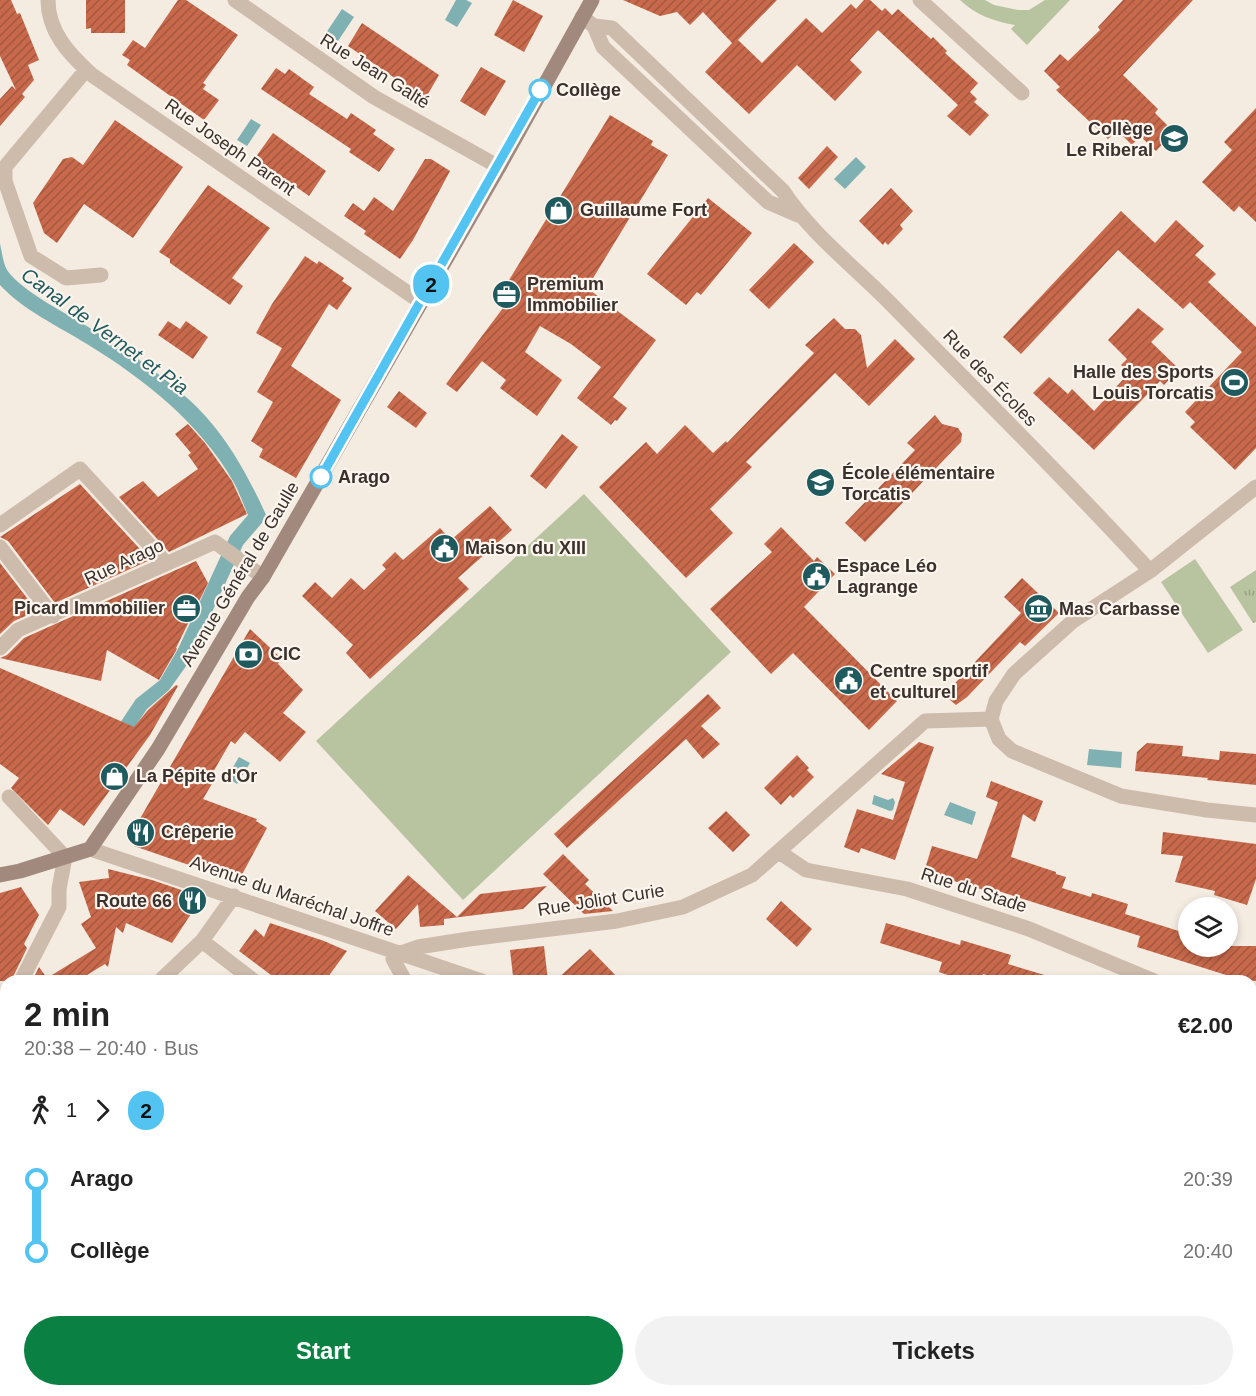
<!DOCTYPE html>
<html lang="en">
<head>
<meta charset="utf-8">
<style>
	body { margin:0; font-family:Helvetica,sans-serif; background:#f2f2f2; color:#222; height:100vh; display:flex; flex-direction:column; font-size:22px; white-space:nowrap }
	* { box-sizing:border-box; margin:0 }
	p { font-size:20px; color:#767676 }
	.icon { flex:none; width:33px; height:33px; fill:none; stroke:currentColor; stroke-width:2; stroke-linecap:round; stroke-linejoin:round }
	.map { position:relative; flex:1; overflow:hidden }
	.drawer { position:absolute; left:0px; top:975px; width:1257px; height:422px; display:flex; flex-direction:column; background:#fff; border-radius:18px 18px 0 0; box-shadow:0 3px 9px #0003 }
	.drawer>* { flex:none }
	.badge { padding:0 12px; border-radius:20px; font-size:21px; line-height:39px }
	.buttons { position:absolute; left:1178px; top:897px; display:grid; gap:12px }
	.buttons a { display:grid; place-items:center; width:60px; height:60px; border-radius:50%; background:#fff; box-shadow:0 3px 9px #0003; font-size:30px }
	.map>.badge { position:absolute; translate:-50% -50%; box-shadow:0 0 0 3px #fff }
	.legs { display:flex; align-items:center; gap:9px; height:66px; padding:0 24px; font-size:20px }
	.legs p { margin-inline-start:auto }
	.head { display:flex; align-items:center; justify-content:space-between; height:102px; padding:0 24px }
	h1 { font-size:33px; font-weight:600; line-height:45px }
	.button { display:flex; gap:12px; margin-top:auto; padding:12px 24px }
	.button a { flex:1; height:69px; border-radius:36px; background:#0b8043; color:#fff; font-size:24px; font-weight:600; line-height:69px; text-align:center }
	.button a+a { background:#f2f2f2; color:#222 }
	ul { padding:0 24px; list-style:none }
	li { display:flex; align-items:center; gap:21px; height:72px; font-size:22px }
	li i { display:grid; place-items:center; width:9px; height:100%; margin:0 8px; background:currentColor }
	li i::after { content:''; width:15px; height:15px; margin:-8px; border:4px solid; border-radius:50%; background:#fff }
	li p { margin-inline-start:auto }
	li:first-child i { background:linear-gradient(#0000 50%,currentColor 0) }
	li:last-child i { background:linear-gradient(currentColor 50%,#0000 0) }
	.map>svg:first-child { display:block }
</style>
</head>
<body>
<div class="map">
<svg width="1256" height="1396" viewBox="0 0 1256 1396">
	<defs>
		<pattern id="park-tufts" width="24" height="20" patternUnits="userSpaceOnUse" patternTransform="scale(1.5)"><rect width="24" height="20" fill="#b8c4a0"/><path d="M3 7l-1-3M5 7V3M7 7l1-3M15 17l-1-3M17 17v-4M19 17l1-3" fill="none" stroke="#97a083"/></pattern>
		<pattern id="building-hatch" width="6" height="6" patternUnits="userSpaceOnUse" patternTransform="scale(1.5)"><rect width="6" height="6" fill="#c8694b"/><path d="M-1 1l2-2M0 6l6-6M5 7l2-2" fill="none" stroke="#a4573f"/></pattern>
	</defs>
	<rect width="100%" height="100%" fill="#f4ebe1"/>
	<path fill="url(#park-tufts)" d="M1256 570V622L1253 623 1230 587Z"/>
	<path fill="#b8c4a0" d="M960 0H985L994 5 1018 10H1029L1045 0H1070L1027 45 1011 29 1015 25C993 21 976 15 960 0Z
		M584 494 731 652 463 900 316 741Z
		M1195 559 1243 630 1208 653 1161 582Z"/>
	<path fill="#7fb0b2" d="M456 0H466L472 3 457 27 445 20Z
		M342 9 354 17 338 41 326 33Z
		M251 119 261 125 247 146 237 140Z
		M856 157 866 167 845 189 834 179Z
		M0 244C2 252 3 263 7 270 22 292 70 315 93 330 125 349 158 372 186 397 223 429 247 473 267 517L243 545 189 662 169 690 147 709 97 782 86 774 136 699 160 680 178 649 230 536 248 515C243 504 239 491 233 481 199 422 144 379 87 344 58 326 23 310 0 285Z
		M1089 749 1122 752 1121 768 1087 765Z
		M239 757 250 763 237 784 227 777Z
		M874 795 888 800 893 798 895 802 893 810 890 811 872 804Z
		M950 802 976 812 972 825 944 815Z"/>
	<path fill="url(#building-hatch)" d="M0 0H11L17 14 20 13 39 60 28 65 34 80 22 94 25 97 0 126V99L12 86 16 90 0 56Z
		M86 0H125V33H91V28L86 29Z
		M178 0H186L238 35 203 83 206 85 203 89 219 100 204 120 127 65 130 60 122 55 133 40 145 48Z
		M513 0 543 16 524 52 494 35Z
		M623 0H777L738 40 762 63 806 18 822 33 851 4 856 9 864 0H870L882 11 885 8 892 15 898 9 931 39 933 37 947 51 945 53 978 83 970 92 977 99 974 102 989 115 970 136 947 116 958 105 878 30 850 60 862 72 835 101 797 65 749 114 705 72 732 43 703 12 690 25 677 12 660 16Z
		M1123 0H1193L1123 75 1158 109 1155 113 1174 132 1156 151 1140 136 1132 145 1117 130 1108 139 1056 90 1060 87 1044 71 1060 54 1068 61 1100 30 1098 27Z
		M362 23 439 75 421 106 397 92 402 83 348 46Z
		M481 67 506 81 485 116 460 101Z
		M276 68 285 74 289 69 314 87 309 94 347 119 351 113 376 130 373 134 395 149 379 172 349 152 351 149 261 89Z
		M1256 108V222L1239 206 1234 212 1202 182 1232 150 1224 142Z
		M610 115 653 141 651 145 668 155 587 288 656 340 613 397 627 408 617 421 615 420 611 425 577 398 601 367 571 344 540 326 525 352 562 380 537 416 500 388 506 380 482 361 457 392 446 384 503 308 495 303Z
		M115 120 183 167 133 238 84 204 57 243 44 233 33 203 63 159 72 157 83 165Z
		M273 133 326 171 309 196 255 158Z
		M827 146 838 157 809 189 798 178Z
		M425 159H431L450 171 413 240 400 259 364 234 366 231 344 216 353 203 364 211 374 197 393 211Z
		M208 185 270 228 232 278 243 286 230 305 170 263V259L159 252Z
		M891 188 913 211 900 225 903 229 888 245 885 242 883 245 859 221Z
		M708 198 752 233 701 295 697 292 686 305 647 274Z
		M1121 211 1155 243 1176 220 1204 246 1195 255 1216 274 1208 282 1256 327V448L1235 470 1190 427 1195 422 1185 412 1242 352 1190 302 1183 309 1118 250 1021 354 1003 337Z
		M794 243 814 262 769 309 749 290Z
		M305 256 317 264 319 261 344 278 342 281 352 288 337 310 329 304 291 366 341 400 296 478 259 457 263 449 251 441 273 402 257 392 282 348 256 333 272 304Z
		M1138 308 1164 329 1151 342 1179 369 1164 385 1160 381 1094 450 1033 393 1049 377 1068 394 1072 389 1094 411 1129 373 1121 365 1127 359 1108 340Z
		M834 318 845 329H855L861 335 867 368 895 339 915 359 869 406 835 373 746 462 752 467 710 509 733 533 686 578 599 487 646 442 657 454 685 425 713 453 726 441 727 443 814 353 805 345Z
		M168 321 180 329 186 321 208 337 193 359 158 335Z
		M399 391 427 413 416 428 387 407Z
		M935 415 942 424 958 428 962 434 961 442 865 542 845 523 915 450 907 443Z
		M188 424 205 443 232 481 247 514 169 552 119 497 143 481 158 497 198 469 188 455 191 453 175 434Z
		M562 434 578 447 546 489 530 476Z
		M80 484 150 560 55 603 8 541 0 537Z
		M490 506 512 530 458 578 469 589 370 679 346 653 353 645 302 596 315 582 332 598 351 578 364 590 386 569 382 565 395 552 403 560 440 528 451 540Z
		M781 527 814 561 817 557 835 574 804 607 897 701 869 730 793 653 771 674 710 609 772 552 764 544Z
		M196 561 208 583 176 648 177 649 159 680 107 650 101 681 0 658 7 655 24 638Z
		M0 563 37 611 14 621 0 634Z
		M1022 578 1059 613 1025 646 1020 642 967 697 956 705 944 695 1021 613 1004 597Z
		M250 629 281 658 278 664 303 690 283 713 306 732 280 762 245 732 235 744 231 741 212 774 216 777 203 799 257 819 256 821 267 828 238 882 134 846 137 837 131 834Z
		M0 668 134 727 148 710 176 685 178 686 150 735 84 826 60 809 48 825 11 788 19 778 0 764Z
		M708 694 721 708 701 726 720 744 703 759 686 739 567 848 554 834Z
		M919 742 934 747 895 860 861 848 859 853 844 847 857 809 893 820 905 782 881 774Z
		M1147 743 1183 746 1182 756 1219 760 1220 751 1256 754V785L1207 780 1208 778 1135 771 1137 752Z
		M797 755 809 768 807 770 814 777 793 798 790 795 781 805 764 788Z
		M991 781 1043 801 1035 822 1023 814 1011 857 1056 872V874L1066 877 1062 888 1091 897 1092 893 1128 904 1125 914 1188 934V946H1256V981L1242 980 1137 947 1140 936 995 890 994 893 924 872 932 846 977 859 998 802 986 797Z
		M726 811 750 835 733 852 708 828Z
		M1163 832 1256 844V879L1247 905 1214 895 1215 891 1175 882 1183 856 1161 854Z
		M563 854 589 880 585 884 613 911 584 914 543 874Z
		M108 869 152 880 202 897 172 943 126 923 123 933 116 927 108 967 105 964 77 981H32L39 967 47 978 96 948 81 924 91 917 79 882 109 878Z
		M408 875 457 917 480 894 547 886 523 909 444 919V925L420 927 418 904 396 929 375 911Z
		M21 887 39 915 24 944 27 948 11 981H0V893Z
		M781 901 812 929 797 947 766 919Z
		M270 923 324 941 347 951 325 981H279L239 951 255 929 264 937Z
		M886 923 960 945 961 940 1011 955 1008 964 1051 977 1050 981H1007L983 974 981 981H965L939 972 942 962 880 943Z
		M544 946 548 981H529L513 976 510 950Z
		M590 949 621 981H555Z"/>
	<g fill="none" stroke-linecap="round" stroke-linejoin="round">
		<path stroke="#cdbbac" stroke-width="15" d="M48 0C48 32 69 54 92 75L421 302
			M235 0 374 97 499 167
			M920 0 1022 93
			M582 17 594 26 612 28 783 191C812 235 856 268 893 306 979 394 1067 480 1150 571
			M594 26 603 47 768 202 798 215
			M86 70 5 167V181L31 256 66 278 101 275
			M0 525 80 469 166 563
			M0 547 53 616
			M0 648 18 630 215 542 263 577
			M991 719 996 701 1014 674 1073 621 1150 571 1256 487
			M9 797 65 857
			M90 849 482 981
			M779 852 806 870 907 889 1029 929 1154 981
			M234 896 202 941 254 981
			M160 981 202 941
			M405 981 393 959 401 953 418 947 469 939 617 921 683 907 752 875 925 721 991 719 999 739 1012 751 1121 796 1207 810 1256 815
			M1251 1007 1256 1008
			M0 1328 6 1335
			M1251 1364H1256
			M58 1390 64 1396
			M137 1390 172 1396
			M827 1390 834 1396
			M1013 1390 1016 1396
			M301 1396 305 1390
			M502 1396 505 1394 544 1396 548 1390
			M769 1396 774 1390
			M1150 1396 1152 1390"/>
		<path stroke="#cdbbac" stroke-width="15" d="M21 981 59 907V889L65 857
			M0 1023 6 1011"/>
		<path stroke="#a18a7d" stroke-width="15" d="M0 875 20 871 90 849 158 749 248 597 263 577 499 167 592 0"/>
	</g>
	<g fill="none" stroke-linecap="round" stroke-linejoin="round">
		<defs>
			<path id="line-1" d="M321 477 540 90"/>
		</defs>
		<use href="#line-1" stroke="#fff" stroke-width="14"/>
		<use href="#line-1" stroke="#53c4f1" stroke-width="9"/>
	</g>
	<defs>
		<symbol id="school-disc" viewBox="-11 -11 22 22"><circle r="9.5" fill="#1f5a5e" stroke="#fbf5ee"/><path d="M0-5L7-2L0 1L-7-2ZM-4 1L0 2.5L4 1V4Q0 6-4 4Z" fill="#fff"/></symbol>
		<symbol id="shop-disc" viewBox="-11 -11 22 22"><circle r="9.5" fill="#1f5a5e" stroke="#fbf5ee"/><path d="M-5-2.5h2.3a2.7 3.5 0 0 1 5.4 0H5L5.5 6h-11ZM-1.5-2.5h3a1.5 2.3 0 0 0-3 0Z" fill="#fff"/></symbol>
		<symbol id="office-disc" viewBox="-11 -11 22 22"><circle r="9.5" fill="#1f5a5e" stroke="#fbf5ee"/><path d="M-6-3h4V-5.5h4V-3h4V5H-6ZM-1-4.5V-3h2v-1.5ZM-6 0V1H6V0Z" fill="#fff"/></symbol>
		<symbol id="stadium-disc" viewBox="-11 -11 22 22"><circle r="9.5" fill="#1f5a5e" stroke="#fbf5ee"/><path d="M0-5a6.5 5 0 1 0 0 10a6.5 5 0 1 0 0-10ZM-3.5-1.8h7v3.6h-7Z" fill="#fff"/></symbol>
		<symbol id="civic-disc" viewBox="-11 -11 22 22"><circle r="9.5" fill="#1f5a5e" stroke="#fbf5ee"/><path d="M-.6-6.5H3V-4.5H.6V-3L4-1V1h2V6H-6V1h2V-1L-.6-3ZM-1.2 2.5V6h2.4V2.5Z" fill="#fff"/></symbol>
		<symbol id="museum-disc" viewBox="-11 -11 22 22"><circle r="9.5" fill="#1f5a5e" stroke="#fbf5ee"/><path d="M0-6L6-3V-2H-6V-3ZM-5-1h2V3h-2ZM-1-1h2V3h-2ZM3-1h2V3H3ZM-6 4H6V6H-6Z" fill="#fff"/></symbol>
		<symbol id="bank-disc" viewBox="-11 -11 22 22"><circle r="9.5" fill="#1f5a5e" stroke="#fbf5ee"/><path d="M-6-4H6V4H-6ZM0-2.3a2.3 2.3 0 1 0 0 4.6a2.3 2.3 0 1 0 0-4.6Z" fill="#fff"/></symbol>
		<symbol id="restaurant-disc" viewBox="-11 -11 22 22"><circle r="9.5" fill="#1f5a5e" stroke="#fbf5ee"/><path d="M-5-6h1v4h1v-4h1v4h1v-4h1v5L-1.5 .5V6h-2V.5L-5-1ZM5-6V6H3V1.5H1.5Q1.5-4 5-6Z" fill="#fff"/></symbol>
	</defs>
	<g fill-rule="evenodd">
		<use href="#school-disc" x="1158" y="122" width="33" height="33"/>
		<use href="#shop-disc" x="542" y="194" width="33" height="33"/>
		<use href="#office-disc" x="490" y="278" width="33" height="33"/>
		<use href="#stadium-disc" x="1218" y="366" width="33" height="33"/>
		<use href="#school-disc" x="804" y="466" width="33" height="33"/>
		<use href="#civic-disc" x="428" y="532" width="33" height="33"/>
		<use href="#civic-disc" x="800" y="560" width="33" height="33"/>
		<use href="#office-disc" x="170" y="592" width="33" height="33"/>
		<use href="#museum-disc" x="1022" y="592" width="33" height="33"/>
		<use href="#bank-disc" x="232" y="638" width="33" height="33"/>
		<use href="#civic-disc" x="832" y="664" width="33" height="33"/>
		<use href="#shop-disc" x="98" y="760" width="33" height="33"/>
		<use href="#restaurant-disc" x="124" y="816" width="33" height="33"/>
		<use href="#restaurant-disc" x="176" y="884" width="33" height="33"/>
	</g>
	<g fill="#fff" stroke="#53c4f1" stroke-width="3">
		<circle cx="540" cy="90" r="10"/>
		<circle cx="321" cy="477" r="10"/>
	</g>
	<g text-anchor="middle" stroke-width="4.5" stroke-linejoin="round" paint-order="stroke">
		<g font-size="18" fill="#3b302b" stroke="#fbf5ee">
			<text transform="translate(375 71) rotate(32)" y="6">Rue Jean Galté</text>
			<text transform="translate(230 147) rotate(35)" y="6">Rue Joseph Parent</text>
			<text transform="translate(990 378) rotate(46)" y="6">Rue des Écoles</text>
			<text transform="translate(124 562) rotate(-25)" y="6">Rue Arago</text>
			<text transform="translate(240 574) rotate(-59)" y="6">Avenue Général de Gaulle</text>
			<text transform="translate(974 890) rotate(18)" y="6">Rue du Stade</text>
			<text transform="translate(292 896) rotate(19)" y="6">Avenue du Maréchal Joffre</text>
			<text transform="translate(601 900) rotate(-9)" y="6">Rue Joliot Curie</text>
		</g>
		<g font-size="18" font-weight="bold" fill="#3b302b" stroke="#fbf5ee" text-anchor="start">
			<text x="556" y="96">Collège</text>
			<text x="338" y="483">Arago</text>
		</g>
		<g font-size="18" font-weight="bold" fill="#3b302b" stroke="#fbf5ee" text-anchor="start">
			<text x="1153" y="135" text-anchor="end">Collège<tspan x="1153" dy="21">Le Riberal</tspan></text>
			<text x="580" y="216">Guillaume Fort</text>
			<text x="527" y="290">Premium<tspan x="527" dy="21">Immobilier</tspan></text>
			<text x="1214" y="378" text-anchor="end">Halle des Sports<tspan x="1214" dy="21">Louis Torcatis</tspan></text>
			<text x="842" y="479">École élémentaire<tspan x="842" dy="21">Torcatis</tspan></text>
			<text x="465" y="554">Maison du XIII</text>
			<text x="837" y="572">Espace Léo<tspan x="837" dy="21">Lagrange</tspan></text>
			<text x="165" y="614" text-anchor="end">Picard Immobilier</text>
			<text x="1059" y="615">Mas Carbasse</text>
			<text x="270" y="660">CIC</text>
			<text x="870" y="677">Centre sportif<tspan x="870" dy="21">et culturel</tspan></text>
			<text x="136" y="782">La Pépite d'Or</text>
			<text x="161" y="838">Crêperie</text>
			<text x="172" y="907" text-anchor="end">Route 66</text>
		</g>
		<g font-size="20" font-style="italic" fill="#1f5a5e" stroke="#fbf5ee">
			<text transform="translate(105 331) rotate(36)" y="7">Canal de Vernet et Pia</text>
		</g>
	</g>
</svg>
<div class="buttons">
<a><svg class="icon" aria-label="layers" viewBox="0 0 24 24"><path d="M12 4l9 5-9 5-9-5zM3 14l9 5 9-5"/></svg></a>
</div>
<b class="badge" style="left:431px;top:284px;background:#53c4f1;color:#111">2</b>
<section class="drawer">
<div class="head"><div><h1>2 min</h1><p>20:38 – 20:40 · Bus</p></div><b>€2.00</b></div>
<div class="legs"><svg class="icon" aria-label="walk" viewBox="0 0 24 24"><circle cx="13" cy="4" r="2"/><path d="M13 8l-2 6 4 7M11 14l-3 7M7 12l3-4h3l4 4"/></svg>1<svg class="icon" aria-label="forward" viewBox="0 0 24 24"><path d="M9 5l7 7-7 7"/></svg><b class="badge" style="background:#53c4f1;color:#111">2</b></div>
<ul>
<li><i style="color:#53c4f1"></i><b>Arago</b><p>20:39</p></li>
<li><i style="color:#53c4f1"></i><b>Collège</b><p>20:40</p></li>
</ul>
<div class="button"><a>Start</a><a>Tickets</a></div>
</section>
</div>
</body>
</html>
